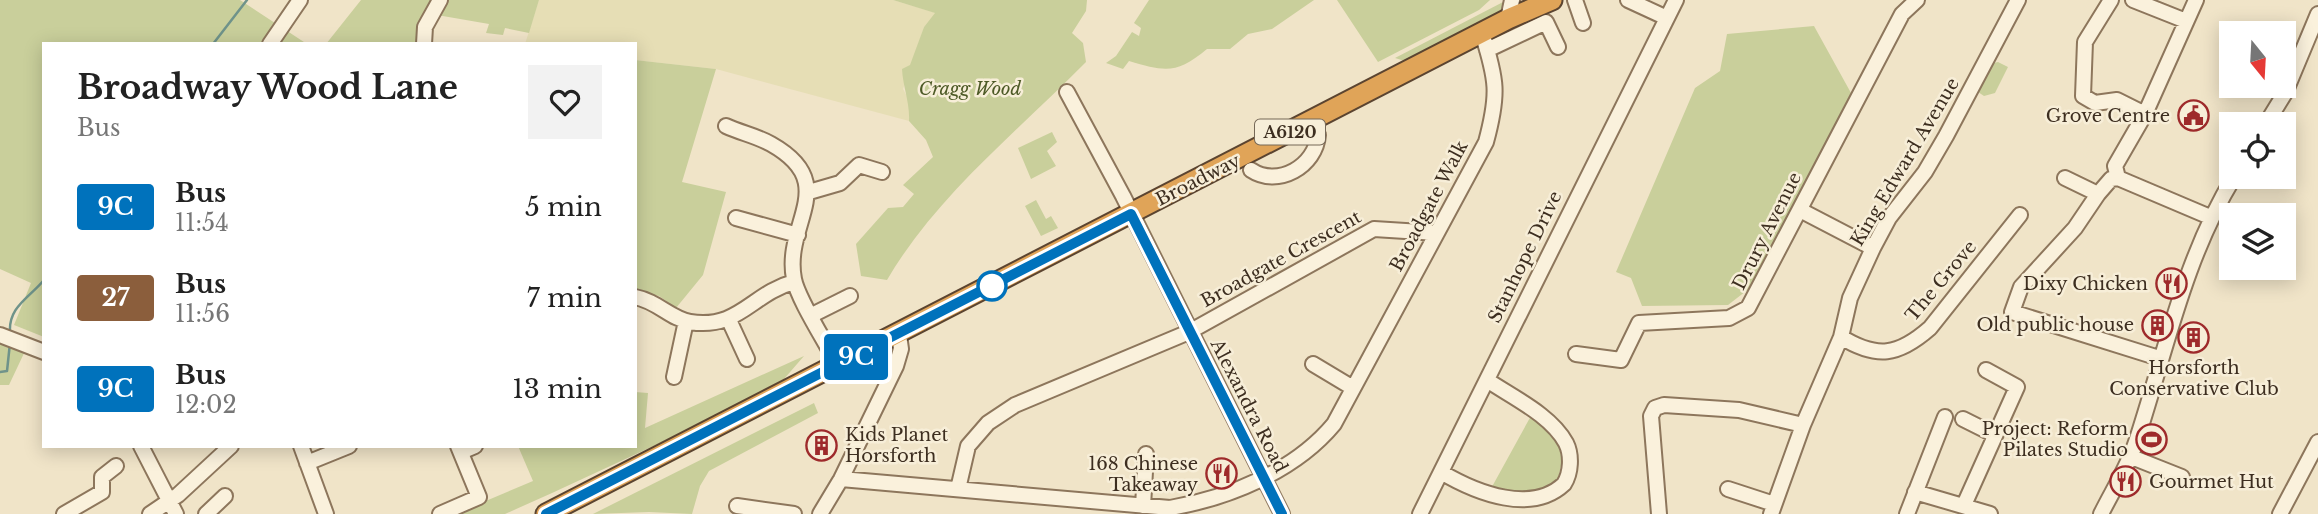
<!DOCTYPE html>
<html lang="en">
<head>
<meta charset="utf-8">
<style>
	body { margin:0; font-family:"Libre Baskerville",serif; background:#f2f2f2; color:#222; height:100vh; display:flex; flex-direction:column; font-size:26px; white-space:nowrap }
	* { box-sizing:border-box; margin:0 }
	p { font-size:23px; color:#767676 }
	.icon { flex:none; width:38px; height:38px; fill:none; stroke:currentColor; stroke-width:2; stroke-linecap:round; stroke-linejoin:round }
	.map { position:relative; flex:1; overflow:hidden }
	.panel { position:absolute; left:42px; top:42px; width:595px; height:406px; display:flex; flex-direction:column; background:#fff; border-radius:0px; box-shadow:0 4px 18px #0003 }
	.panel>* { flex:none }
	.badge { padding:0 14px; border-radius:5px; font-size:24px; line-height:46px }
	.needle { width:46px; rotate:162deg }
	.fabs { position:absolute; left:2219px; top:21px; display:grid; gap:14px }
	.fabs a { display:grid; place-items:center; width:77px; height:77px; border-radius:0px; background:#fff; box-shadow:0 4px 18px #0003; font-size:35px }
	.map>.badge { position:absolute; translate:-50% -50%; box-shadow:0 0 0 4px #fff }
	.round { display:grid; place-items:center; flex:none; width:74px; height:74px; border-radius:0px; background:#f2f2f2 }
	.summary { display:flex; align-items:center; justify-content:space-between; height:119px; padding:0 35px }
	h1 { font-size:33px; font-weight:800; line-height:52px }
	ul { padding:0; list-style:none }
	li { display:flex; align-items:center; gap:21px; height:91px; padding:0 35px }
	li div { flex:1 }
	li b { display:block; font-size:26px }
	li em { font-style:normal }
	li .badge { min-width:77px; font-weight:700; text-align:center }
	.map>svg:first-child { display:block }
</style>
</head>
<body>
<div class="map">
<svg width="2318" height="514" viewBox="0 0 2318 514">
	<rect width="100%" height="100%" fill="#f0e4c8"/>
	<path fill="#e6deb5" d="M539 0H893L936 13 924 27 903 89 910 102 909 121 716 69 635 60V44H525Z"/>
	<path fill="#c9cf9b" d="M0 0H240L307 44H44V337L14 325 31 283 0 269Z
		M361 0H431L425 9 418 44H326Z
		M447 0H539L529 33 505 28 503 35 486 33 489 24 437 15Z
		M893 0H1087L1086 11 1072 33 1083 43 1086 62C1017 132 936 196 887 280L861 276 856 244 888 208 903 207 914 194 903 185 933 157 926 140 909 121C910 102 903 88 902 69L910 65 924 27 935 13Z
		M1149 0H1314L1272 29 1248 34 1230 49H1207C1177 74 1166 72 1129 61L1123 69 1106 63 1116 56 1132 32 1139 36 1141 28 1134 23Z
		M1337 0H1490L1479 10 1378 62Z
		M1505 1C1502 25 1429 52 1408 62L1395 58Z
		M1814 26 1851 93 1750 288 1728 305 1642 306 1631 278 1616 272 1695 88 1720 71 1727 34Z
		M635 60 716 69 682 182 726 192 703 275 676 308 659 296 635 291Z
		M1998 62 2008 67 1995 93 1984 96 1978 92 1994 63Z
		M1052 132 1057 142 1047 151 1056 166 1031 179 1018 148Z
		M1036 200 1046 219 1051 216 1058 228 1041 236 1025 206Z
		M0 341 26 349 9 385H0Z
		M804 356 784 379 703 423 552 493 505 514H455L533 481 518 446H635V392L648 393 645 428Z
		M814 403 818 413 709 471 700 486 692 514 649 512 593 514Z
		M1532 414 1555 436 1563 457 1558 479 1552 488 1528 505H1508L1488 494Z"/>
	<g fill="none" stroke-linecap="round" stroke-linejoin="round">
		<path stroke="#6f938a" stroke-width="2.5" d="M213 44 247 0
			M10 333C8 307 29 298 44 280
			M0 372 7 371 10 343"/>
		<defs>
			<path id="minor" d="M1575 0 1583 23
				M1628 0 1667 18
				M2111 0 2085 42 2083 96 2095 103 2117 100 2145 114
				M2133 0 2186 21
				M1508 19 1512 0
				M270 44 300 0
				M424 44 425 27 440 0
				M1487 50 1546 22 1558 47
				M1067 92 1123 196 1282 514
				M2266 124 2285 93 2318 14
				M726 126C741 133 757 136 771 144 842 184 783 223 794 279 798 300 827 344 838 366
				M1251 170C1278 188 1316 166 1318 135
				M2065 178 2098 194
				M2118 178 2210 217
				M809 192 840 183 859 165 882 172
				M1800 210 1873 248
				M736 218 798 235
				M635 297C657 301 671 319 690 322 739 330 752 293 794 282
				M812 315 850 296
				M729 320 747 359
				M0 335 44 352
				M1841 337C1877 359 1898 356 1930 328L2020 215
				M1576 354 1621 360 1639 323 1729 318 1748 308 1902 14 1917 0
				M2159 358 2012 312 2021 287 2075 228 2098 194 2111 179 2118 178 2115 166 2145 114 2196 0
				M1313 364 1353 388
				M674 377 686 321
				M1963 419 1995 435
				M141 446 176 514
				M301 446 326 514
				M461 452 475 446
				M2129 456 2182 477
				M307 463 349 446
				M1441 472C1478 494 1532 514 1564 484 1571 473 1572 455 1566 443 1551 415 1512 397 1487 380
				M841 479 1170 508C1229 498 1295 471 1334 424L1486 142C1499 94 1497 80 1482 33
				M958 489 968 446 988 423 1015 405 1189 332 1374 229 1437 233
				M1728 489 1774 504
				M1915 492 1990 514
				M1964 505 2017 387 1986 370
				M737 506 794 514
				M1143 506 1146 454
				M64 514 102 492V477L116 466
				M150 514 178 495 231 446
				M206 514 225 496
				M440 514 479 497 458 446
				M820 514 841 479 896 366 901 349 899 335
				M1420 514 1676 0
				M1659 514 1651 416 1655 408 1664 405 1739 410 1803 425
				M1771 514 1803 425 1841 337 1850 298 1873 248 1889 218 1925 172 1946 136 2018 0
				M1907 514 1945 417
				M2101 514C2113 490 2128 466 2136 442 2166 351 2184 259 2234 177
				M2280 514 2318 442"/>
			<path id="highway" d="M546 514 1508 19 1552 0"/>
		</defs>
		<use href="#minor" stroke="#8d765c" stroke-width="18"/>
		<use href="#highway" stroke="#5b4430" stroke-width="23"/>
		<use href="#minor" stroke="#faf1dc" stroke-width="14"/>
		<use href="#highway" stroke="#e0a458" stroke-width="19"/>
	</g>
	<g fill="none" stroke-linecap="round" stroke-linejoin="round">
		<defs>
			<path id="line" d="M546 514 1131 214 1282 514"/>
		</defs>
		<use href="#line" stroke="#fff" stroke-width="16"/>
		<use href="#line" stroke="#0072bc" stroke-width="10"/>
	</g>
	<defs>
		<symbol id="civic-ring" viewBox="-11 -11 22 22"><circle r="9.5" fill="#f7eed8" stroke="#9e2a2b" stroke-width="1.5"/><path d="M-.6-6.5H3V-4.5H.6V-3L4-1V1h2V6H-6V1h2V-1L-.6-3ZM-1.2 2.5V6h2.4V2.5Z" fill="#9e2a2b"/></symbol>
		<symbol id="restaurant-ring" viewBox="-11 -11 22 22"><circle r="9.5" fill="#f7eed8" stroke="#9e2a2b" stroke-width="1.5"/><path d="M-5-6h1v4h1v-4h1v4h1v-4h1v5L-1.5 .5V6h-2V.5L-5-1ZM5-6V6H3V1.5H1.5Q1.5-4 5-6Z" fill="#9e2a2b"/></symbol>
		<symbol id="building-ring" viewBox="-11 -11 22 22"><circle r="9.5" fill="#f7eed8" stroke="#9e2a2b" stroke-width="1.5"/><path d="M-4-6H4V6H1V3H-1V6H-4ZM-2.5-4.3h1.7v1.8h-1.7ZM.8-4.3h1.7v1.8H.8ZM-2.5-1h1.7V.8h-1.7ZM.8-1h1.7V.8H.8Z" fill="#9e2a2b"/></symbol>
		<symbol id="stadium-ring" viewBox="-11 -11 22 22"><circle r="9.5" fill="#f7eed8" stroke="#9e2a2b" stroke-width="1.5"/><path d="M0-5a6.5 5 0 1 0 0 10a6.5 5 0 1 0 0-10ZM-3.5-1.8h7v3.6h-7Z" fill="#9e2a2b"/></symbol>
	</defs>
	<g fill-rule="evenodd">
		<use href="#civic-ring" x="2176" y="98" width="35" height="35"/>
		<use href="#restaurant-ring" x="2154" y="266" width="35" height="35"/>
		<use href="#building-ring" x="2140" y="308" width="35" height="35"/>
		<use href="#building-ring" x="2176" y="320" width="35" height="35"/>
		<use href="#stadium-ring" x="2134" y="422" width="35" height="35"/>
		<use href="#building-ring" x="804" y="428" width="35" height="35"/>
		<use href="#restaurant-ring" x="1204" y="456" width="35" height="35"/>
		<use href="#restaurant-ring" x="2108" y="464" width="35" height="35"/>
	</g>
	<circle fill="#fff" stroke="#0072bc" stroke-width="3.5" cx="992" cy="286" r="14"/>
	<g text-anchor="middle" stroke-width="5" stroke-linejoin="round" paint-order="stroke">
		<rect fill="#f7eed8" stroke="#756857" stroke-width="2" x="1255" y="119.5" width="70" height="25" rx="5"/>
		<g font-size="16" font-weight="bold" fill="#3d2e20">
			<text x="1290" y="138">A6120</text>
		</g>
		<g font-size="18" font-style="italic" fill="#4d5a26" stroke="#f7eed8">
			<text x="970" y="95">Cragg Wood</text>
		</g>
		<g font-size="18" fill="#3d2e20" stroke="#f7eed8" text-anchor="end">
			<text x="2170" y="122">Grove Centre</text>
			<text x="2148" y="290">Dixy Chicken</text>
			<text x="2134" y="331">Old public house</text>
			<text x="2194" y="374" text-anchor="middle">Horsforth<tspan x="2194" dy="21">Conservative Club</tspan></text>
			<text x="2128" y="435">Project: Reform<tspan x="2128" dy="21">Pilates Studio</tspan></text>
			<text x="845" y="441" text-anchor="start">Kids Planet<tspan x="845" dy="21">Horsforth</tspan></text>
			<text x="1198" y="470">168 Chinese<tspan x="1198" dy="21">Takeaway</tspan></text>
			<text x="2149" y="488" text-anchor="start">Gourmet Hut</text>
		</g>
		<g font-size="18" fill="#3d2e20" stroke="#f7eed8">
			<text transform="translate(1905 162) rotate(-59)" y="6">King Edward Avenue</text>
			<text transform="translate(1198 180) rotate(-27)" y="6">Broadway</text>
			<text transform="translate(1429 206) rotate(-62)" y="6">Broadgate Walk</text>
			<text transform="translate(1767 231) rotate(-63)" y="6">Drury Avenue</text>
			<text transform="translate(1525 257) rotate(-64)" y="6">Stanhope Drive</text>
			<text transform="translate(1281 259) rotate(-29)" y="6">Broadgate Crescent</text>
			<text transform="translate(1941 281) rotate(-50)" y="6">The Grove</text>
			<text transform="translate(1249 406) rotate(63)" y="6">Alexandra Road</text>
		</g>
	</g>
</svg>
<div class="fabs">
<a><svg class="needle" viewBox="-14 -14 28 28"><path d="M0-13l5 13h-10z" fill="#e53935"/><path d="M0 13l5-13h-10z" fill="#767676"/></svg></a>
<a><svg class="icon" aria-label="locate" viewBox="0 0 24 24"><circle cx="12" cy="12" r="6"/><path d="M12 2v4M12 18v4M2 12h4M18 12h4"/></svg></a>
<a><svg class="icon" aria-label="layers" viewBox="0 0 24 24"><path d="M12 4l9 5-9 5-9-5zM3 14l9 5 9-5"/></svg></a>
</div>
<b class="badge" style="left:856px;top:357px;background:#0072bc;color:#fff">9C</b>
<section class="panel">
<div class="summary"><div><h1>Broadway Wood Lane</h1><p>Bus</p></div><a class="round"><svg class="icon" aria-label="heart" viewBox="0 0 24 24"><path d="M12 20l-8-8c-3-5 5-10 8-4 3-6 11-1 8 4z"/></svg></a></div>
<ul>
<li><span class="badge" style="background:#0072bc;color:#fff">9C</span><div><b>Bus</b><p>11:54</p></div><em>5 min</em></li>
<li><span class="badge" style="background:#8b5e3c;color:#fff">27</span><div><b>Bus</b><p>11:56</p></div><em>7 min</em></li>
<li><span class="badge" style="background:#0072bc;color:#fff">9C</span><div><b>Bus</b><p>12:02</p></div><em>13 min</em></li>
</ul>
</section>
</div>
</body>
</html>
